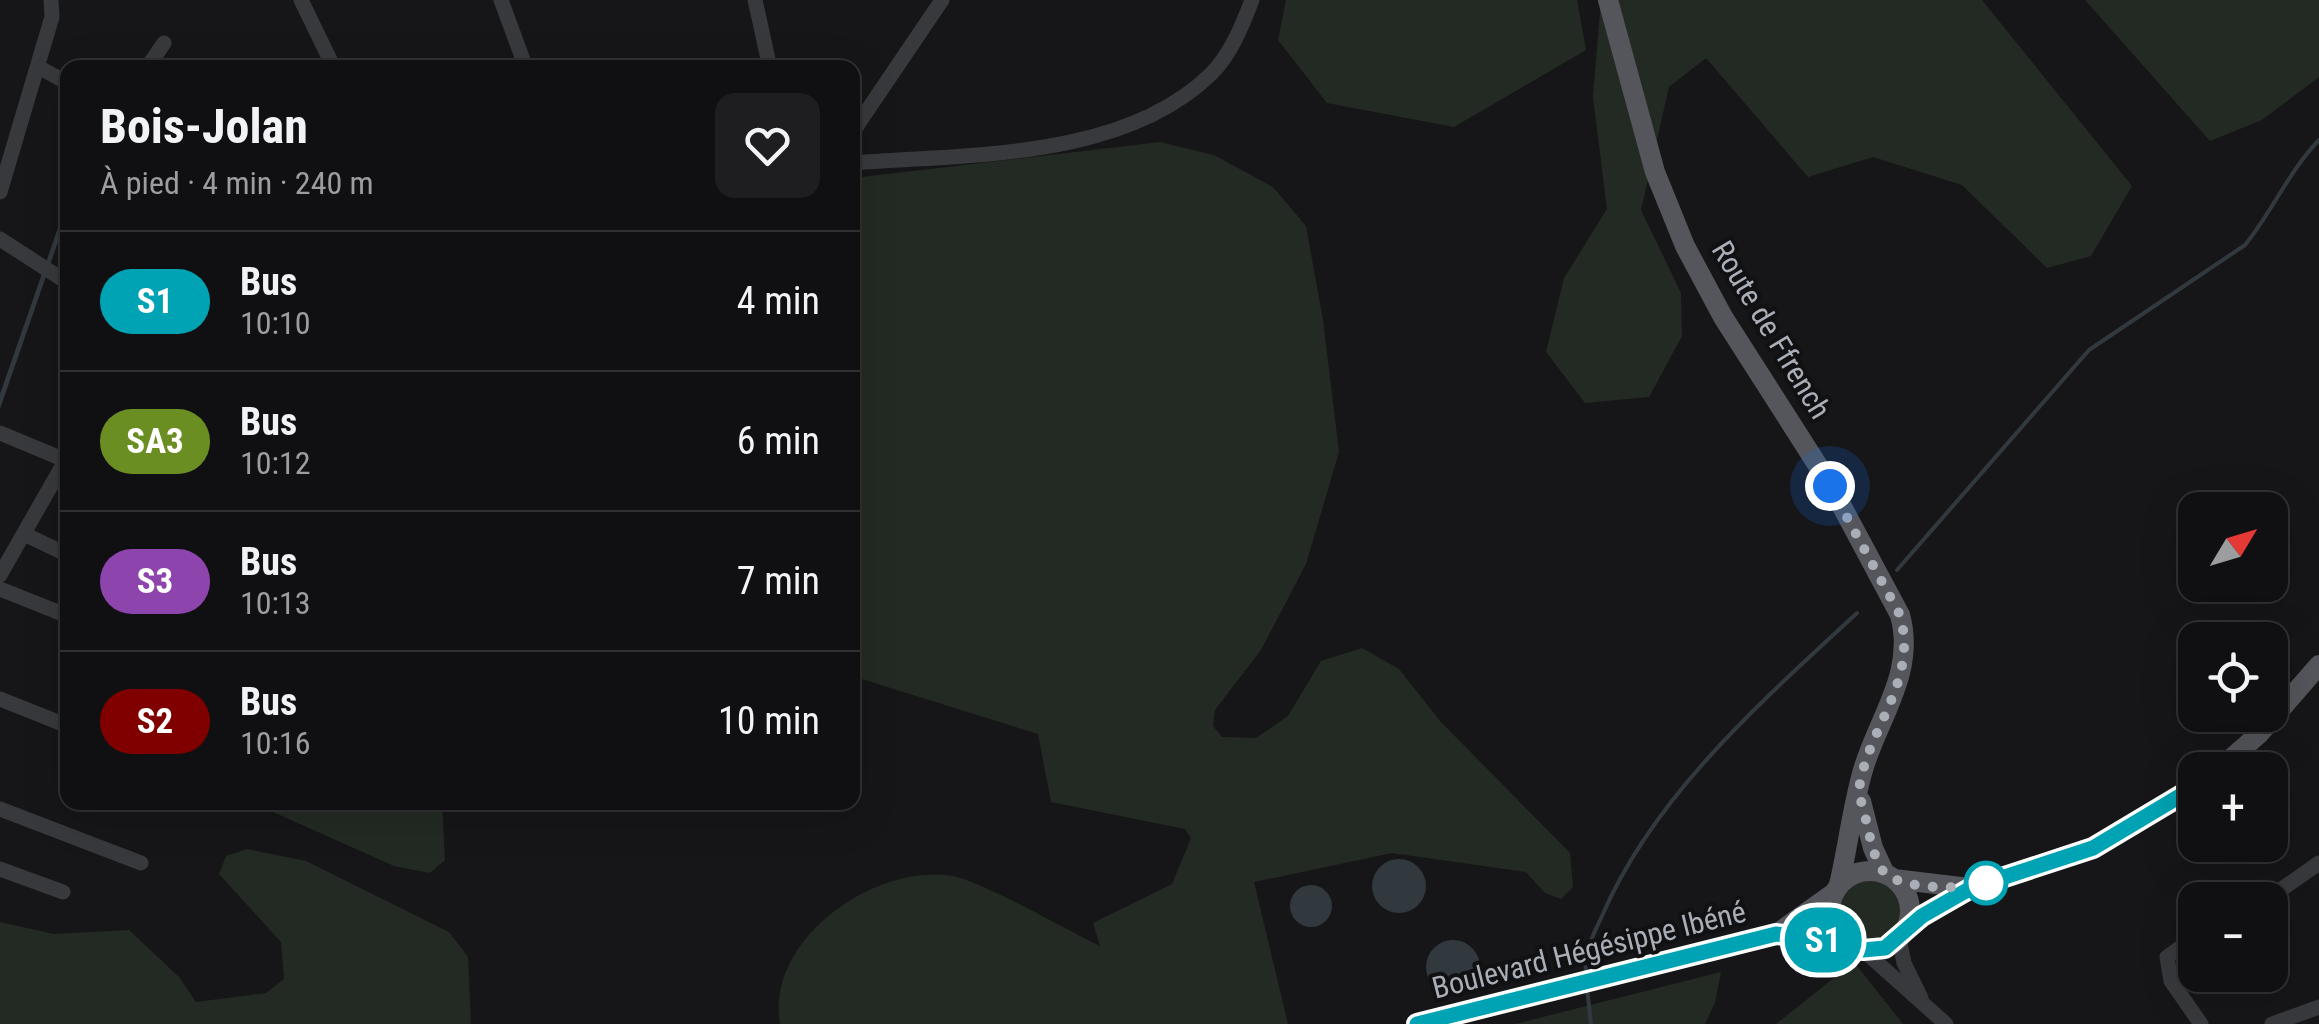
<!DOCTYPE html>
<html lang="fr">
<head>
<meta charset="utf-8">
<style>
	body { margin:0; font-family:"Roboto Condensed",sans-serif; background:#1e1e20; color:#f1f3f6; height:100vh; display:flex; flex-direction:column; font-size:38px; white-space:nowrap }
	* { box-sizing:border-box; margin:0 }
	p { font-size:32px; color:#9c9d9f }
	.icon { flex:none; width:55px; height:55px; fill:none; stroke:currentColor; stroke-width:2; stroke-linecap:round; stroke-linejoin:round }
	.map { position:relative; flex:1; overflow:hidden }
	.drawer { position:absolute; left:60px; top:60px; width:800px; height:750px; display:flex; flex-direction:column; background:#101012; border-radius:20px; box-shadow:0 10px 40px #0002,0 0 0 2px #303032 }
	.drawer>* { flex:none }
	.badge { padding:0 20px; border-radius:32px; font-size:35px; line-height:65px }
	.needle { width:65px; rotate:52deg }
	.tools { position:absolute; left:2178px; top:492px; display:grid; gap:20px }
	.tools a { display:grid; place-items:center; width:110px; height:110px; border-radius:20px; background:#101012; box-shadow:0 10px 40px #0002,0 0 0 2px #303032; font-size:50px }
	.you { position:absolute; width:50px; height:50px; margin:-25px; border:8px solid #fff; border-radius:50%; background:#1a73e8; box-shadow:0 0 0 15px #1a73e833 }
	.map>.badge { position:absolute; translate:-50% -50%; box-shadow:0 0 0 5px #fff }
	.round { display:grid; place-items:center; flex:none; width:105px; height:105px; border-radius:20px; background:#1e1e20 }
	.overview { display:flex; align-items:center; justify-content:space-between; height:170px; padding:0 40px }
	h1 { font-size:48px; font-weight:700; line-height:75px }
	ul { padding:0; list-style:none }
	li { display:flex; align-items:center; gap:30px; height:140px; padding:0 40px; border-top:2px solid #303032 }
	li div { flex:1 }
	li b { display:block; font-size:38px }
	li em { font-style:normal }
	li .badge { min-width:110px; font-weight:700; text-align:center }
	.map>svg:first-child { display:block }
</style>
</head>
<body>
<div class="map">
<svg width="2319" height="1024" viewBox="0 0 2319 1024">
	<rect width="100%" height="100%" fill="#161618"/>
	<path fill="#232a23" d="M1286 0H1577L1586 50 1454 127 1327 103 1278 40Z
		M1601 0H1982L2132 186 2091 256 2047 268 1962 185 1873 157 1808 177 1706 58 1669 87 1641 210 1681 293 1682 336 1649 397 1585 403 1546 352 1564 278 1607 209 1593 97Z
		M2085 0H2319V77L2262 120 2210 141Z
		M1160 142 1214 155 1273 187 1306 226 1323 320 1339 452 1306 564 1261 650 1215 710 1213 726 1222 737 1256 738 1288 716 1321 661 1362 648 1399 669 1441 722 1570 853 1573 887 1561 899 1545 893 1526 872 1392 853 1254 882 1288 1024H780C766 941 869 867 947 875 977 878 1067 930 1100 946L1093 923 1172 884 1191 838 1185 829 1051 802 1038 734 852 676 853 178Z
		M253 803H442L445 860 430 873 394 866Z
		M247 849 306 861 449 932 468 957 471 1024H0V922L54 934 129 930 179 977 196 1002 266 993 284 979 281 942 219 874 226 856Z
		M1839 911a32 32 0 1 1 64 0a32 32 0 1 1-64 0Z
		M1854 962 1903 1024H1776Z
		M1721 972 1715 1003 1705 1024H1515Z"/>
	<path fill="#31393f" d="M67 202V216L0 409V394Z
		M1372 886a27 27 0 1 1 54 0a27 27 0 1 1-54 0Z
		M1290 906a21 21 0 1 1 42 0a21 21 0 1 1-42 0Z
		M1426 967a27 27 0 1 1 54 0a27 27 0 1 1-54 0Z"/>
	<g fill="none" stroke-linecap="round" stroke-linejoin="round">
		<path stroke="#31393f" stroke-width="4" d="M1897 570 2089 350 2245 245C2272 212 2289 171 2319 140
			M1586 973C1584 952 1593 935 1602 916 1654 795 1762 701 1857 613
			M1587 988 1591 1024"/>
		<path stroke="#38393c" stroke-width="15" d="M301 0 334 68
			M501 0 526 68
			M755 0 770 68
			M38 67 68 83
			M147 68 164 43
			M852 133 942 0
			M852 163C968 154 1123 160 1211 74 1231 54 1242 26 1252 0
			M0 192 52 17 51 0
			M0 239 68 283
			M0 433 65 460
			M24 534 68 555
			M0 575 68 456
			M0 589 68 616
			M0 699 68 726
			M0 809 141 863
			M0 869 63 892
			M2266 900 2319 863
			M2195 937 2167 957 2171 981 2201 1024
			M1899 938 1904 963 1921 998
			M1863 950 1946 1024
			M2272 1024 2319 1007"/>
		<path stroke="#54565b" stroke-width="20" d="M1608 0 1655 172 1685 246 1723 317 1831 486 1900 615C1916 673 1878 718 1863 770 1852 808 1848 847 1839 885
			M2218 770 2259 734 2319 665
			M1861 801 1873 848 1885 874
			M1830 911a40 40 0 1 1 80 0a40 40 0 1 1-80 0Z
			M1894 879 1969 888
			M1907 927 1971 888 2093 847 2195 787
			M1775 935 1834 893
			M1416 1024 1775 935 1845 942"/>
	</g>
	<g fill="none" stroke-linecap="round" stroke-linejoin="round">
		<defs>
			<path id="line" d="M1417 1024 1776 934 1846 942 1863 950 1885 948 1922 916 1971 888 2093 848 2195 787"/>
		</defs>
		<use href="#line" stroke="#fff" stroke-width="22"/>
		<use href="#line" stroke="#00a3b4" stroke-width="15"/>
		<path stroke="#aaaeb6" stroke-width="10" stroke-dasharray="0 18" d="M1830 486 1900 615C1918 680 1871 724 1860 783 1858 795 1863 808 1866 820 1870 836 1873 857 1883 871 1897 890 1965 890 1986 883"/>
	</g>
	<circle fill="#fff" stroke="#00a3b4" stroke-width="5" cx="1986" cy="883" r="20"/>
	<g text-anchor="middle" stroke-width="8" stroke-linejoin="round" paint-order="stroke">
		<g font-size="30" fill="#aaaeb6" stroke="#111113">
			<text transform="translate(1771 330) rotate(59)" y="10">Route de Ffrench</text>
			<text transform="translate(1589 950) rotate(-14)" y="10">Boulevard Hégésippe Ibéné</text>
		</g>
	</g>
</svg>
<div class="tools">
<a><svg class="needle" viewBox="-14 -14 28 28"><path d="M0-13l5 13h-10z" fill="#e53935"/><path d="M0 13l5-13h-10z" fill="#9c9d9f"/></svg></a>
<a><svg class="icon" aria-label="locate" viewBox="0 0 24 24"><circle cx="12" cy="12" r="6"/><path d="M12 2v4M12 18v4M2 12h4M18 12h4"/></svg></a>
<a>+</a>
<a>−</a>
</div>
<div class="you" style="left:1830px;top:486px"></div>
<b class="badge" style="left:1823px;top:940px;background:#00a3b4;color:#fff">S1</b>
<section class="drawer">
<div class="overview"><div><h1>Bois-Jolan</h1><p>À pied · 4 min · 240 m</p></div><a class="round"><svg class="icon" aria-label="heart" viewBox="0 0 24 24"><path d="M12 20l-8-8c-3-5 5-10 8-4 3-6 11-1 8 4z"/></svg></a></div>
<ul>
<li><span class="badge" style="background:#00a3b4;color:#fff">S1</span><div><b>Bus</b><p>10:10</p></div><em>4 min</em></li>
<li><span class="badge" style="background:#6b8e23;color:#fff">SA3</span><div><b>Bus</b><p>10:12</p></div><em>6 min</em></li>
<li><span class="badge" style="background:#8e44ad;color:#fff">S3</span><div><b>Bus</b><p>10:13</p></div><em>7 min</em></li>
<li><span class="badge" style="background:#800000;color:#fff">S2</span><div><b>Bus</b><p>10:16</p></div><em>10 min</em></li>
</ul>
</section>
</div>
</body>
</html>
